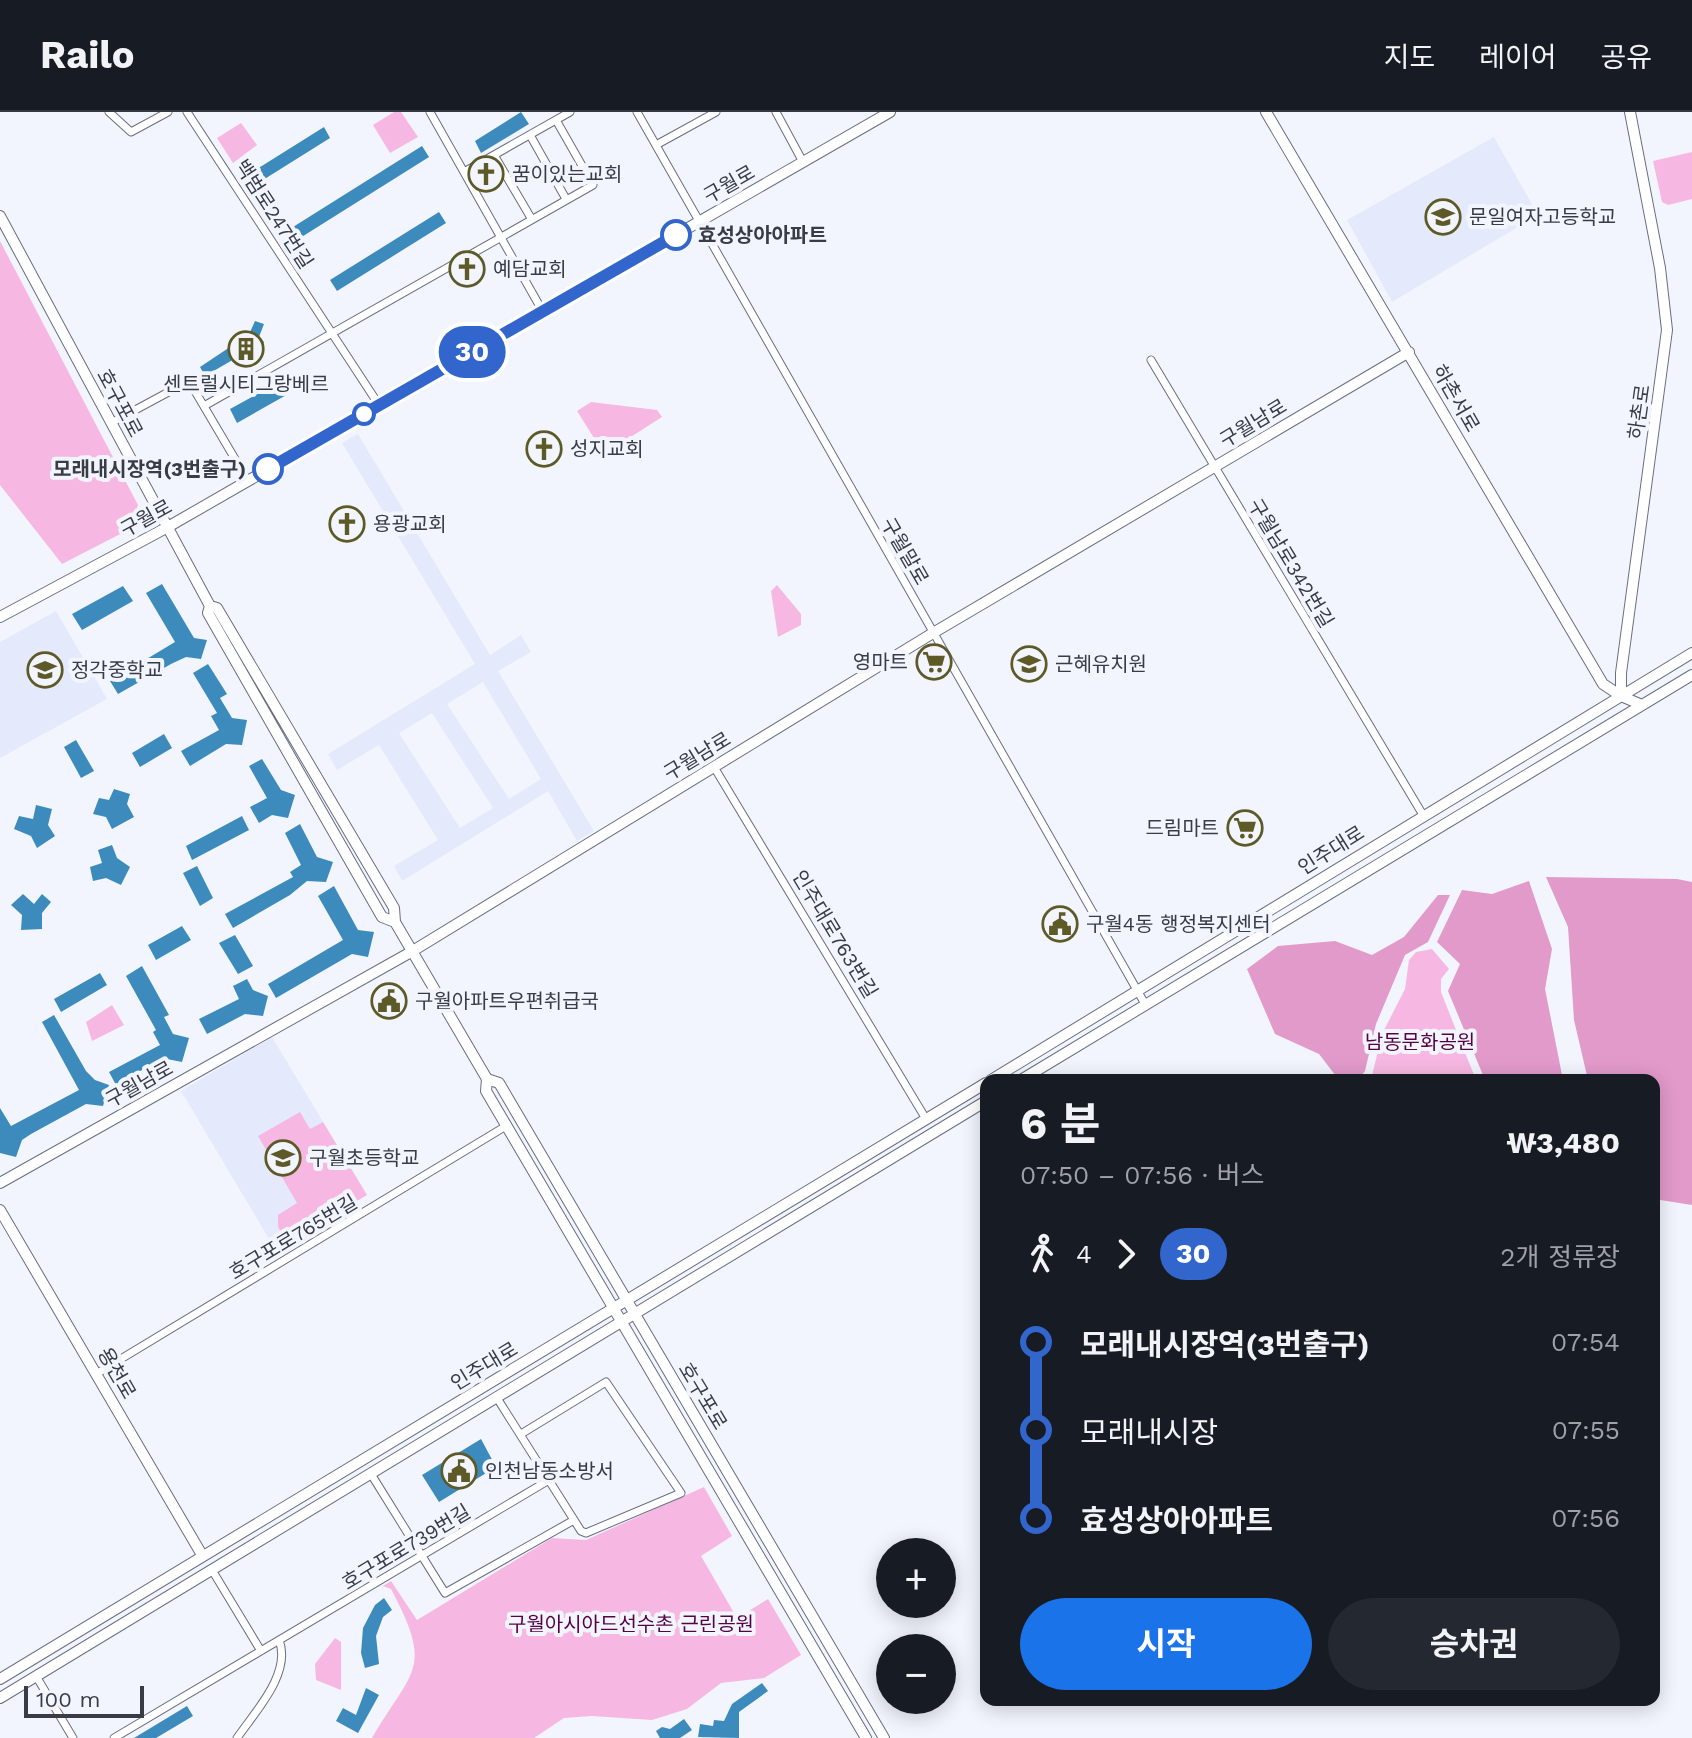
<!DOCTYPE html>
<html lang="ko">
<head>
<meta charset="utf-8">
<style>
	body { margin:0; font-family:"Work Sans","Noto Sans KR",sans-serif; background:#242831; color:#f1f3f6; height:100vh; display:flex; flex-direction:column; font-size:30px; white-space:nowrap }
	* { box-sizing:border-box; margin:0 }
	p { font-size:26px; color:#9ea1a6 }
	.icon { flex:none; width:44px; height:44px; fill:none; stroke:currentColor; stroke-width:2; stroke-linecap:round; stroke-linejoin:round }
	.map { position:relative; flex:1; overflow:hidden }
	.panel { position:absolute; left:980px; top:962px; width:680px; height:632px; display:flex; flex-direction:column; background:#171b24; border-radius:16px; box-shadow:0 4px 20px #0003 }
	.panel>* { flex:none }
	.badge { padding:0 16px; border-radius:26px; font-size:28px; line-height:52px }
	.buttons { position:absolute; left:876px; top:1426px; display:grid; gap:16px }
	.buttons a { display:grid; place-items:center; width:80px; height:80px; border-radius:50%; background:#171b24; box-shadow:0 4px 20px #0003; font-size:40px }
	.scale { position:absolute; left:24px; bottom:20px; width:120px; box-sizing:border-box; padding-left:8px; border:4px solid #393c45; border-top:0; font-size:22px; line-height:28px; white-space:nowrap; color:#393c45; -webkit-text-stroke:6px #f2f5fe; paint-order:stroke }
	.map>.badge { position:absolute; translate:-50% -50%; box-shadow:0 0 0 4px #fff }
	.legs { display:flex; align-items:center; gap:12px; height:88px; padding:0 40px; font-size:26px }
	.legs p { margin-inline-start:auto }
	.summary { display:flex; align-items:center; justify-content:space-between; height:136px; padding:0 40px }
	h1 { font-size:44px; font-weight:700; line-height:60px }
	.cta { display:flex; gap:16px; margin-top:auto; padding:16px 40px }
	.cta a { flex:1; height:92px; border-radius:48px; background:#1a73e8; color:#fff; font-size:32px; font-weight:700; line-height:92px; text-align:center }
	.cta a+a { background:#242831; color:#f1f3f6 }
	ul { padding:0 40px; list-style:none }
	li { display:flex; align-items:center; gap:28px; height:88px; font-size:30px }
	li i { display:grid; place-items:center; width:12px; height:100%; margin:0 10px; background:currentColor }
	li i::after { content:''; width:20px; height:20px; margin:-10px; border:6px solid; border-radius:50%; background:#171b24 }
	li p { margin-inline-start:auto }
	li:first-child i { background:linear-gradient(#0000 50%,currentColor 0) }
	li:last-child i { background:linear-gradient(currentColor 50%,#0000 0) }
	header { display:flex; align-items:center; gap:48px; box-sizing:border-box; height:112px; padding:0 40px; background:#171b24; border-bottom:2px solid #363941 }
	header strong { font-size:38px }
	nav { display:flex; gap:44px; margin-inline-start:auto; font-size:28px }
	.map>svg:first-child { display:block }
</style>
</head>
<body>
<header>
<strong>Railo</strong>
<nav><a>지도</a><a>레이어</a><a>공유</a></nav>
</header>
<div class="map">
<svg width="1692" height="1626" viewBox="0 0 1692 1626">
	<rect width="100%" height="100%" fill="#f2f5fe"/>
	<path fill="#e4eafc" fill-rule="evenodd" d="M1494 25 1538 103 1392 190 1347 108Z
		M358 322 490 543 521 523 531 540 498 559 594 719 577 729 548 679 402 769 394 754 438 728 379 633 337 658 328 642 475 552 342 331ZM483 570 541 667 509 687 447 592ZM432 601 493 696 460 716 399 621Z
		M56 499 107 587 0 646V530Z
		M272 925 367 1083 275 1137 181 979Z"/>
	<path fill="#f6b8e2" d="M394 0H401L418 25 390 41 373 13Z
		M241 11 257 33 233 51 217 26Z
		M1692 40V87L1668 93 1662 90 1653 49Z
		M0 129 138 393 130 417 62 452 0 373Z
		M591 290 657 298 662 305 604 342 577 299Z
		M777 473 801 502V513L778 525 771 479Z
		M1432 837 1449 857 1441 867V880L1476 968H1371L1382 922 1405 877 1409 848 1416 840Z
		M112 893 124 913 92 929 86 910Z
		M300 1000 310 1017 323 1010 367 1083 287 1130 278 1115V1103L297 1091 258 1024Z
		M704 1375 732 1424 701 1444 737 1506 768 1487 801 1543 764 1566 721 1571 687 1597 652 1608 592 1604 564 1606 534 1626H372C413 1556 434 1558 391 1477L383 1474 391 1469 417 1508 552 1426 586 1428Z
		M335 1526 341 1530V1578L316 1568 315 1552Z"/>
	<path fill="#e29acb" d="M1546 765 1677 767 1692 770V1093L1654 1087V968H1588L1574 908 1568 815Z
		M1529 769 1552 837 1545 877 1563 968H1485L1448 879 1460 852 1437 830 1462 778 1492 782Z
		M1438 783H1450L1428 830 1405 843 1376 912 1365 959 1358 968H1339L1319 942 1275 922 1247 857 1278 834 1335 829 1372 843 1404 825Z"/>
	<path fill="#3c8bbc" d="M521 0 529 12 481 41 475 29Z
		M324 15 330 26 263 68 257 57Z
		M422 34 429 45 300 126 293 115Z
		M439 100 446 111 337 179 330 168Z
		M255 209 264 212 259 225 264 230 261 240 248 239 205 264 200 255 239 229 243 236Z
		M290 264 297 277 237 311 230 297Z
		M545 321 556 341 543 350 531 332Z
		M354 397 364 414 341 427 331 411Z
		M162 472 194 526 207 528 201 547 186 545 171 552 118 582 110 569 175 530 146 481Z
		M123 474 133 489 82 518 72 502Z
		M208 552 227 582 220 586 232 606 247 608 242 633 226 632 190 654 181 639 219 618 211 604 217 601 193 561Z
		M164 622 172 636 140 655 132 641Z
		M76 628 94 659 81 666 64 635Z
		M262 647 281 678 295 683 288 706 272 703 259 711 250 695 267 686 249 654Z
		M114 677 130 682 127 692 134 705 112 717 106 705 93 702 99 686 109 688Z
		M36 693 52 697 48 713 55 724 37 736 31 724 14 717 19 704 33 707Z
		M242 704 249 718 192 748 186 734Z
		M300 712 317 745 333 750 326 770 307 769 290 783 233 816 225 802 293 765 290 760 301 753 285 721Z
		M112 733 117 746 130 755 121 773 106 766 93 769 90 755 102 751 98 738Z
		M197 754 213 786 200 794 183 761Z
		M334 774 358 818 374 820 368 845 352 842 276 886 268 872 343 828 318 784Z
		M23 782 34 792 42 782 51 790 42 801V817L21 818 22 803 11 793Z
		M182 814 191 828 156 848 148 833Z
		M235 823 253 854 238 862 219 831Z
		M142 854 169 903 164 905 173 922 189 926 182 950 167 947 154 951 116 973 109 960 160 933 153 920 156 918 126 864Z
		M100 861 107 873 61 900 54 887Z
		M247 867 253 878 268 884 263 904 245 902 207 922 199 907 239 887 233 874Z
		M54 903 86 959 95 968 109 973 103 994 86 992 31 1022 22 1028 16 1045 0 1041V996L11 1014 79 978 42 910Z
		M481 1327 496 1355 439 1390 422 1363Z
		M384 1486 392 1498 383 1505 376 1524 379 1552 365 1556 361 1541 363 1516 375 1493Z
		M762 1571 768 1579 739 1600V1626L698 1625 700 1612 713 1614 714 1608 724 1609 732 1592Z
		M366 1576 379 1583 358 1621 336 1609 343 1596 356 1603Z
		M187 1594 193 1604 156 1626H134Z
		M684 1607 692 1618 680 1626H660L656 1619 662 1615 670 1617Z"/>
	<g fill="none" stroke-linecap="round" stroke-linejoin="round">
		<defs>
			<path id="street" d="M109 0 131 20 168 0
				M187 0 379 293
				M430 0 543 200
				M637 0 1145 892
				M776 0 803 50
				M530 23 566 87
				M656 33 716 0
				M494 43 531 106
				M464 60 570 0
				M1151 248 1423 703
				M204 294 593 73 556 8
				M111 311 189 269 248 369
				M714 655 926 1007
				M96 1262 506 1014
				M497 1286 581 1419 586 1421 681 1381 606 1270 521 1322
				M371 1362 445 1481 574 1408
				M212 1458 261 1539
				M36 1564 73 1626
				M114 1626 549 1368
				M237 1626C255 1600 292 1561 279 1528"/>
			<path id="secondary" d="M1266 0 1603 572 1621 584
				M1630 0 1660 156 1667 218 1621 561V584L1642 593
				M0 104 210 494 217 496 394 796 395 810 487 967 486 979 866 1626
				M210 494 208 501 382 805 395 810
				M0 505 166 416 890 0
				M487 967 499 971 884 1626
				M991 968 1692 541
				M1021 968 1692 563
				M0 1071 411 840 933 521 1409 240
				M0 1098 202 1443
				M0 1567 986 971
				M0 1586 986 989"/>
		</defs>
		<use href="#street" stroke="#686e83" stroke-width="9"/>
		<use href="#secondary" stroke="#686e83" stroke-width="12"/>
		<use href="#street" stroke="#fff" stroke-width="7"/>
		<use href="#secondary" stroke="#fff" stroke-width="10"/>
	</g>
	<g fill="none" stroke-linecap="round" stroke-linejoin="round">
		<defs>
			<path id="line-1" d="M268 357 676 123"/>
		</defs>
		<use href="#line-1" stroke="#fff" stroke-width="18"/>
		<use href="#line-1" stroke="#36c" stroke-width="12"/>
	</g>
	<defs>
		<symbol id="church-ring" viewBox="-11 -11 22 22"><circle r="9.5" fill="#f2f5fe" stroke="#5d5a27" stroke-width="1.5"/><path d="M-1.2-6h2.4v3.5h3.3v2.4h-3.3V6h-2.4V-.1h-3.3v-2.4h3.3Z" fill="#5d5a27"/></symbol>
		<symbol id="school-ring" viewBox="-11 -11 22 22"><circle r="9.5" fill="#f2f5fe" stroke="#5d5a27" stroke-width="1.5"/><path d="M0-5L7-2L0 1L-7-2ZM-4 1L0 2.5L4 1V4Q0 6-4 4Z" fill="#5d5a27"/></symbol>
		<symbol id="building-ring" viewBox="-11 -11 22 22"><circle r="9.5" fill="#f2f5fe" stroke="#5d5a27" stroke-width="1.5"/><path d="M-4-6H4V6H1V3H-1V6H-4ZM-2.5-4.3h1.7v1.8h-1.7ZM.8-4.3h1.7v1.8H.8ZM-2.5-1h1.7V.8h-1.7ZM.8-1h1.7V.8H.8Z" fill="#5d5a27"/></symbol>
		<symbol id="supermarket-ring" viewBox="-11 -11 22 22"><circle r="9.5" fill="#f2f5fe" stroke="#5d5a27" stroke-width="1.5"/><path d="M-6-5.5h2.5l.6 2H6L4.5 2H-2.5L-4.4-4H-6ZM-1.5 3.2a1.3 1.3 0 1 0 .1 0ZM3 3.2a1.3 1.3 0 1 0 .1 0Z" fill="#5d5a27"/></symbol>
		<symbol id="civic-ring" viewBox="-11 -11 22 22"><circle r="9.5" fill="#f2f5fe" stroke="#5d5a27" stroke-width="1.5"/><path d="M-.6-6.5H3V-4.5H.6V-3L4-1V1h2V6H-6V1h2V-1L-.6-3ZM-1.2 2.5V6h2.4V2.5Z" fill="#5d5a27"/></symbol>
	</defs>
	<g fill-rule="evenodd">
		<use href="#church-ring" x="466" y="42" width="40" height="40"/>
		<use href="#school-ring" x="1423" y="85" width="40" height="40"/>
		<use href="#church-ring" x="447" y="137" width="40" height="40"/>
		<use href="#building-ring" x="226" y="217" width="40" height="40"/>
		<use href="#church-ring" x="524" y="317" width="40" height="40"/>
		<use href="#church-ring" x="327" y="392" width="40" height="40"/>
		<use href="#supermarket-ring" x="914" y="530" width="40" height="40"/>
		<use href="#school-ring" x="1009" y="532" width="40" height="40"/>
		<use href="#school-ring" x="25" y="538" width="40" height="40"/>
		<use href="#supermarket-ring" x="1225" y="696" width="40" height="40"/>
		<use href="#civic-ring" x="1040" y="792" width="40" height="40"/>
		<use href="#civic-ring" x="369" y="869" width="40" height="40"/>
		<use href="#school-ring" x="263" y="1026" width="40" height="40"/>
		<use href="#civic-ring" x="439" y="1339" width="40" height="40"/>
	</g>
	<g fill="#fff" stroke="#36c" stroke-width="4">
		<circle cx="676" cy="123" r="14"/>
		<circle cx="364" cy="302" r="10"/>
		<circle cx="268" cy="357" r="14"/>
	</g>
	<g text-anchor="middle" stroke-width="8" stroke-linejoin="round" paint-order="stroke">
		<g font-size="20" fill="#393c45" stroke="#f2f5fe" text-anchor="start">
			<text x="512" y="69">꿈이있는교회</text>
			<text x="1469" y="112">문일여자고등학교</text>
			<text x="493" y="164">예담교회</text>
			<text x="246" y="279" text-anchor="middle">센트럴시티그랑베르</text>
			<text x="570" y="344">성지교회</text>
			<text x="373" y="419">용광교회</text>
			<text x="908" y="557" text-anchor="end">영마트</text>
			<text x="1055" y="559">근혜유치원</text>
			<text x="71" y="565">정각중학교</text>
			<text x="1219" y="723" text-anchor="end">드림마트</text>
			<text x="1086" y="819">구월4동 행정복지센터</text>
			<text x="415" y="896">구월아파트우편취급국</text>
			<text x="309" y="1053">구월초등학교</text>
			<text x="485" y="1366">인천남동소방서</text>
		</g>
		<g font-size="20" fill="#393c45" stroke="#f2f5fe">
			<text transform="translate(729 72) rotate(-30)" y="7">구월로</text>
			<text transform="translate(274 102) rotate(57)" y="7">백범로247번길</text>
			<text transform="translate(1456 286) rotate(60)" y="7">하촌서로</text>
			<text transform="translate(120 291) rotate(62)" y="7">호구포로</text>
			<text transform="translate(1639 300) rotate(-82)" y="7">하촌로</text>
			<text transform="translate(1253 311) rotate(-31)" y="7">구월남로</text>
			<text transform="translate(146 406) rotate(-29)" y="7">구월로</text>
			<text transform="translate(905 439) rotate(60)" y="7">구월말로</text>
			<text transform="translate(1291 451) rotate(59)" y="7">구월남로342번길</text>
			<text transform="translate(697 644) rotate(-31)" y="7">구월남로</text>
			<text transform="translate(1331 738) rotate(-32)" y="7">인주대로</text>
			<text transform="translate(835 822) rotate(59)" y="7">인주대로763번길</text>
			<text transform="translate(139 972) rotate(-29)" y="7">구월남로</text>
			<text transform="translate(293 1125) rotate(-31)" y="7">호구포로765번길</text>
			<text transform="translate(484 1254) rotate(-31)" y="7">인주대로</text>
			<text transform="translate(117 1261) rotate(60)" y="7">용천로</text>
			<text transform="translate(703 1284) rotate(59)" y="7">호구포로</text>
			<text transform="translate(406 1435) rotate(-31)" y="7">호구포로739번길</text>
		</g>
		<g font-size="20" font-weight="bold" fill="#393c45" stroke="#f2f5fe" text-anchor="start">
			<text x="698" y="130">효성상아아파트</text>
			<text x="246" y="364" text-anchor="end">모래내시장역(3번출구)</text>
		</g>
		<g font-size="20" fill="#560045" stroke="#f2f5fe">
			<text x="1420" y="937">남동문화공원</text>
			<text x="631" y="1519">구월아시아드선수촌 근린공원</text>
		</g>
	</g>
</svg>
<div class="buttons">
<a>+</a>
<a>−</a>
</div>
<div class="scale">100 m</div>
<b class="badge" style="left:472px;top:240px;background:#36c;color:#fff">30</b>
<section class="panel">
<div class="summary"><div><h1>6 분</h1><p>07:50 – 07:56 · 버스</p></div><b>₩3,480</b></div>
<div class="legs"><svg class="icon" aria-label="walk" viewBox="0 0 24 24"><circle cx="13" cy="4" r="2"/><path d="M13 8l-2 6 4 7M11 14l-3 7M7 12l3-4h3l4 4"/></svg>4<svg class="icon" aria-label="forward" viewBox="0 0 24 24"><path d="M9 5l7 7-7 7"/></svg><b class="badge" style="background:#36c;color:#fff">30</b><p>2개 정류장</p></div>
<ul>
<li><i style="color:#36c"></i><b>모래내시장역(3번출구)</b><p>07:54</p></li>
<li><i style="color:#36c"></i><span>모래내시장</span><p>07:55</p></li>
<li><i style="color:#36c"></i><b>효성상아아파트</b><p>07:56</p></li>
</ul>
<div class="cta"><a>시작</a><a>승차권</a></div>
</section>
</div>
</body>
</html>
